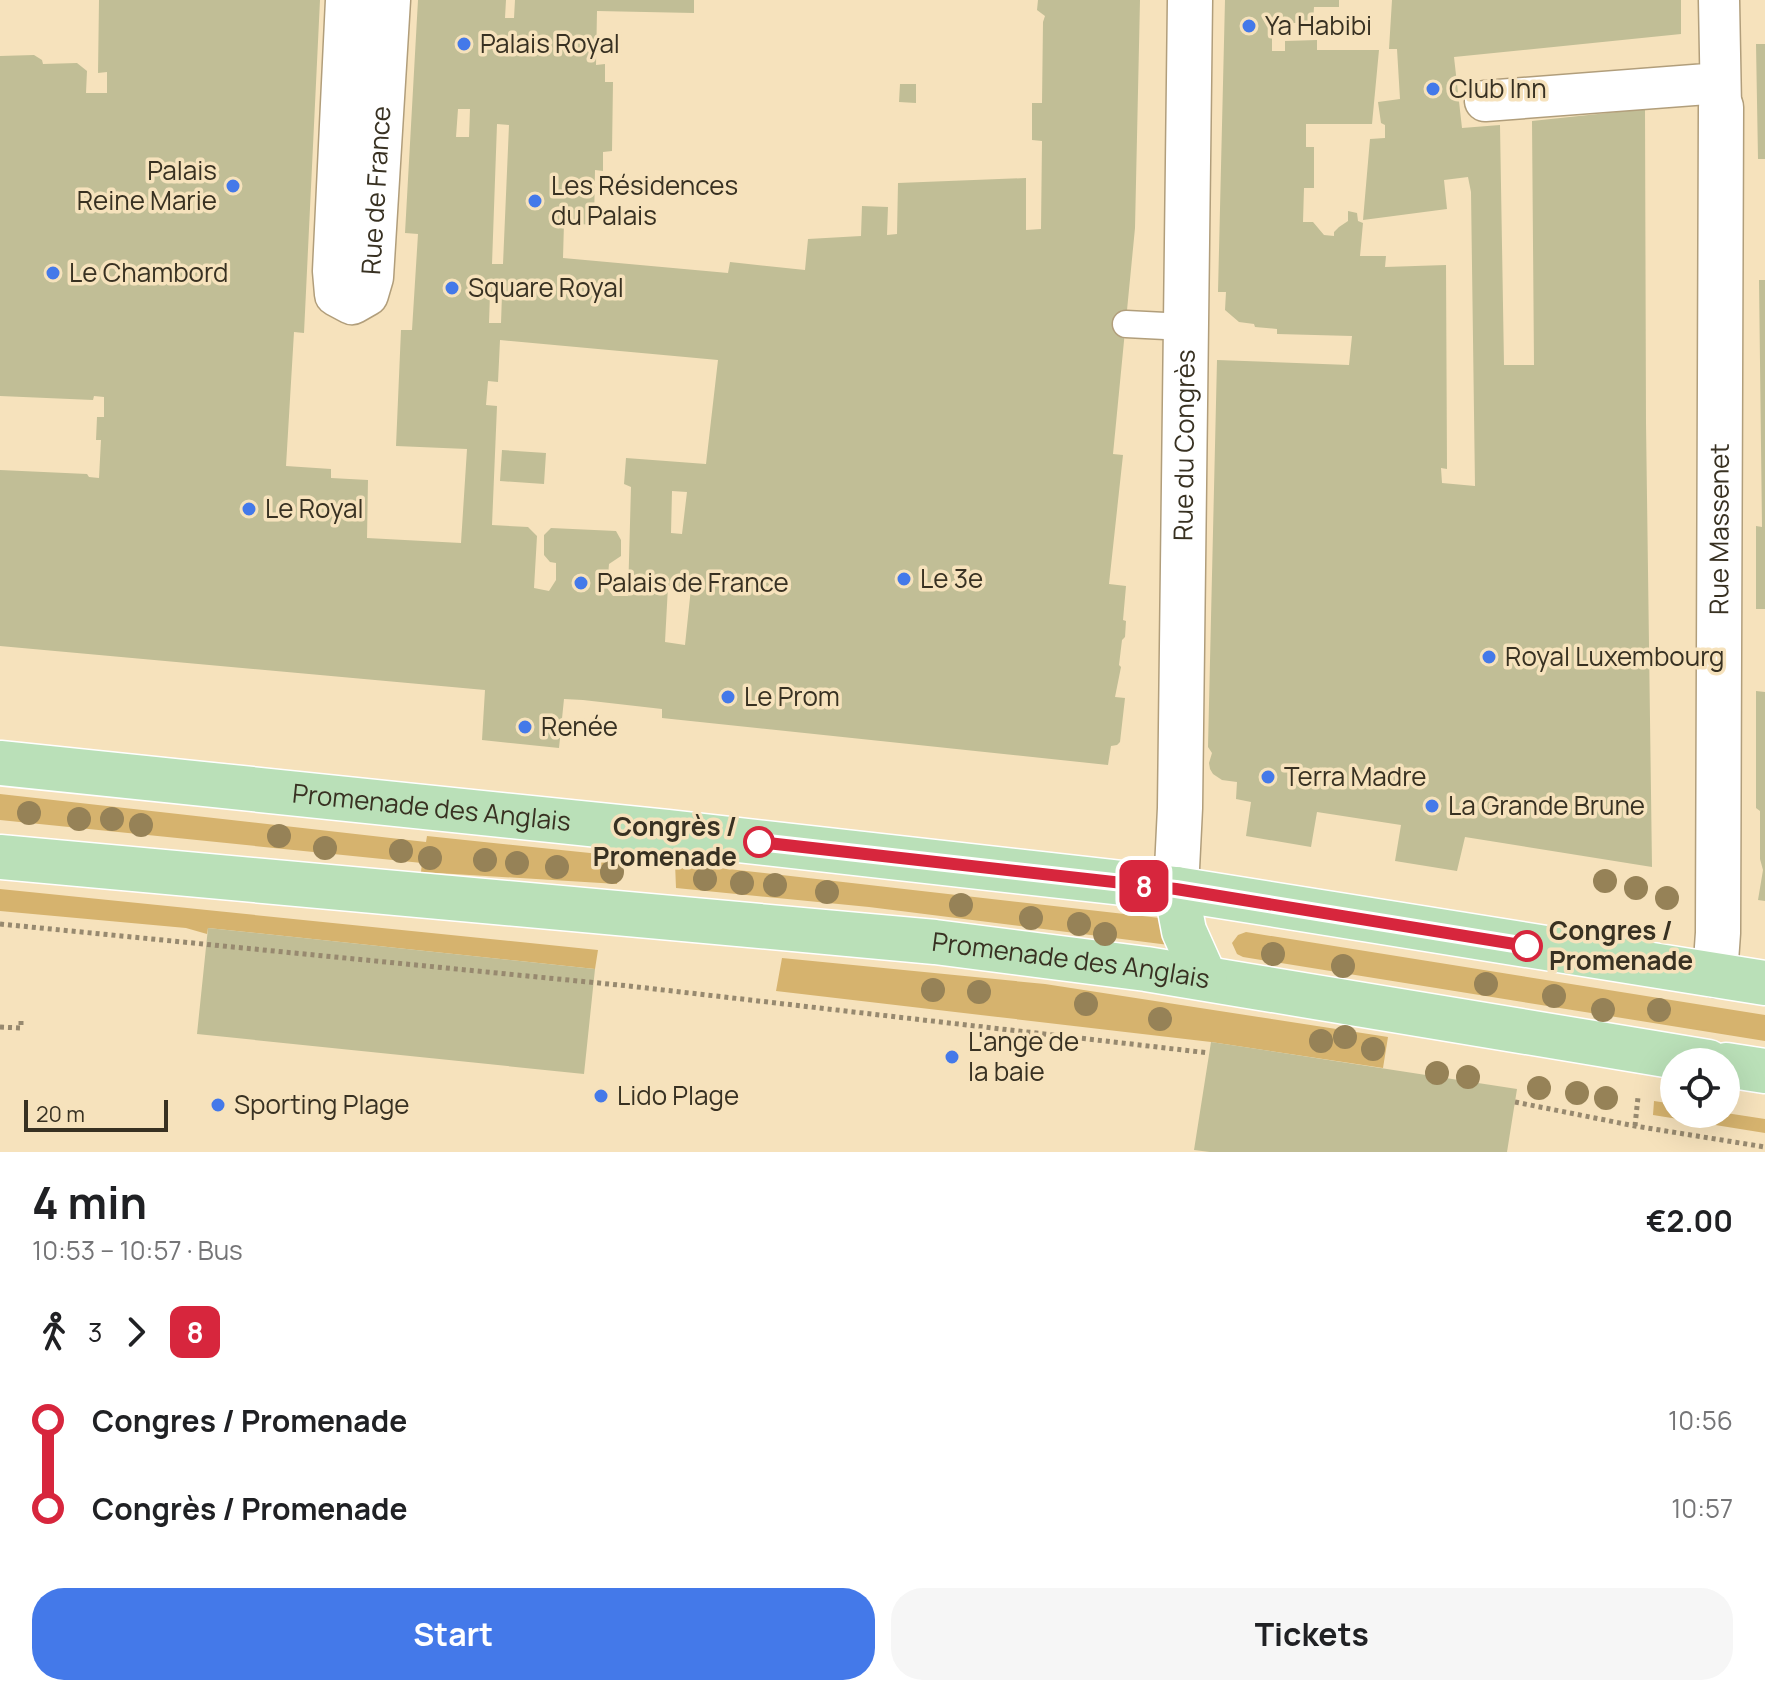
<!DOCTYPE html>
<html lang="en">
<head>
<meta charset="utf-8">
<style>
	body { margin:0; font-family:Manrope,sans-serif; background:#f6f6f6; color:#202124; height:100vh; display:flex; flex-direction:column; font-size:30px; white-space:nowrap }
	* { box-sizing:border-box; margin:0 }
	p { font-size:26px; color:#757577 }
	.icon { flex:none; width:44px; height:44px; fill:none; stroke:currentColor; stroke-width:2; stroke-linecap:round; stroke-linejoin:round }
	.map { position:relative; height:1152px; overflow:hidden }
	.panel { display:flex; flex-direction:column; background:#fff; flex:1 }
	.panel>* { flex:none }
	.badge { padding:0 16px; border-radius:12px; font-size:28px; line-height:52px }
	.fabs { position:absolute; left:1660px; top:1048px; display:grid; gap:16px }
	.fabs a { display:grid; place-items:center; width:80px; height:80px; border-radius:50%; background:#fff; box-shadow:0 8px 32px #0002; font-size:40px }
	.scale { position:absolute; left:24px; bottom:20px; width:144px; box-sizing:border-box; padding-left:8px; border:4px solid #383122; border-top:0; font-size:22px; line-height:28px; white-space:nowrap; color:#383122; -webkit-text-stroke:6px #f6e2bc; paint-order:stroke }
	.map>.badge { position:absolute; translate:-50% -50%; box-shadow:0 0 0 4px #fff }
	.legs { display:flex; align-items:center; gap:12px; height:88px; padding:0 32px; font-size:26px }
	.legs p { margin-inline-start:auto }
	.overview { display:flex; align-items:center; justify-content:space-between; height:136px; padding:0 32px }
	h1 { font-size:44px; font-weight:700; line-height:60px }
	.button { display:flex; gap:16px; margin-top:auto; padding:16px 32px }
	.button a { flex:1; height:92px; border-radius:32px; background:#4479e9; color:#fff; font-size:32px; font-weight:700; line-height:92px; text-align:center }
	.button a+a { background:#f6f6f6; color:#202124 }
	ul { padding:0 32px; list-style:none }
	li { display:flex; align-items:center; gap:28px; height:88px; font-size:30px }
	li i { display:grid; place-items:center; width:12px; height:100%; margin:0 10px; background:currentColor }
	li i::after { content:''; width:20px; height:20px; margin:-10px; border:6px solid; border-radius:50%; background:#fff }
	li p { margin-inline-start:auto }
	li:first-child i { background:linear-gradient(#0000 50%,currentColor 0) }
	li:last-child i { background:linear-gradient(currentColor 50%,#0000 0) }
	.map>svg:first-child { display:block }
</style>
</head>
<body>
<div class="map">
<svg width="1765" height="1152" viewBox="0 0 1765 1152">
	<rect width="100%" height="100%" fill="#f6e2bc"/>
	<path fill="#d6b36e" d="M0 794 426 842 427 836 619 856 617 884 421 872 422 863 0 820Z
		M675 863 1160 918 1169 945 869 907 676 888Z
		M0 889 598 950 595 969 208 928 207 934 186 928 0 911Z
		M1246 932 1765 1015V1041L1243 957 1237 954 1232 943 1238 935Z
		M782 958 1045 984 1388 1037 1383 1068 1211 1042 776 991Z
		M1654 1101 1674 1104V1114L1726 1113 1765 1119V1133L1653 1115Z"/>
	<path fill="#c1be96" fill-rule="evenodd" d="M99 0H320L304 333 294 332 286 466 331 469V478L368 480 367 538 461 543 467 449 396 446 401 330H412L418 234 405 233 418 0H506L505 18H514L515 0H694V13L597 11 596 65 605 64V82H613L612 151 603 152V171L595 170 594 225 564 223 563 258 728 273 730 262 805 270 808 239 861 236 862 206 888 207 887 235 897 234 898 183 1026 178V230L1041 229 1042 141 1032 140V103H1042L1043 22 1045 16 1037 10 1038 0H1140L1135 228 1113 454 1123 455 1109 584 1126 586 1123 620 1126 621 1125 637 1122 640 1119 665 1121 667 1115 697 1125 698 1120 742 1117 745 1111 746 1108 765 662 718V709L583 700 564 699 559 748 482 740 485 690 0 646V470L87 474 89 477 99 478 101 440H96L97 417H104V397L94 396 93 400 0 396V56L34 55 42 60 43 64 77 63 87 71 86 93H107V72L98 73ZM458 109H470L469 137H456ZM497 124 509 125 503 264H492ZM490 294H502L501 323H489ZM500 340 718 360 706 464 626 458 624 484 631 487 628 596H613L607 588 609 564 621 556V540L616 531 551 528 544 535V555L550 562 556 563V580L549 591 534 588 537 536 528 527 492 525 497 406 486 405 488 381 498 382ZM672 491 687 492 682 534 671 533ZM668 586 691 588 685 645 665 642Z
		M1225 0H1339V7H1314L1313 23H1289L1288 34 1272 33V51H1285V41L1317 40V50H1379L1372 124H1306V147H1314V188H1304L1303 222H1313L1324 235 1334 236V232L1339 227 1348 221V211L1357 213 1358 221 1363 223 1360 256H1386L1385 267 1446 265 1447 469 1441 468 1442 483 1475 486 1471 192 1468 177 1444 180 1447 209 1363 220 1370 139 1385 138V125L1381 123 1378 102 1400 99 1397 49H1389L1392 0H1681V34L1454 57 1462 128 1500 125 1504 365H1534L1532 121 1645 109 1646 423 1652 867 1465 837 1457 871 1395 861 1401 825 1317 812 1311 847 1246 836 1251 802 1236 799 1237 782 1222 780 1213 774 1210 769 1209 763 1212 753 1208 747 1217 360 1349 365 1352 336 1277 334V329L1255 327 1254 324 1239 322 1225 310 1226 292H1218Z
		M1756 44H1765V159H1758Z
		M900 84H916V103L899 102Z
		M1759 280H1765V609H1756V526L1762 527Z
		M502 450 546 453 544 484 500 481Z
		M1756 691 1765 692V901L1758 900 1763 870 1760 859V811L1756 808Z
		M208 928 595 969 584 1074 197 1034Z
		M1211 1042 1517 1089 1507 1152H1210L1194 1150Z"/>
	<g fill="none" stroke-linecap="round" stroke-linejoin="round">
		<defs>
			<path id="service" d="M1126 324 1185 327"/>
			<path id="pedestrian" d="M1719 0 1721 107
				M1485 101 1720 83"/>
			<g id="minor">
				<path id="s1" d="M348 0 335 271 337 294 352 302 366 294 371 277 388 0"/>
				<path id="s2" d="M1176 889 1180 808 1190 0"/>
				<path id="s3" d="M1715 975 1718 933 1721 107"/>
			</g>
			<g id="primary">
				<path id="s4" d="M0 763 667 832 1176 889 1765 983"/>
				<path id="s5" d="M0 857 935 942 1146 969 1708 1062"/>
				<path d="M1176 889 1184 931 1205 978"/>
				<path d="M1726 1065 1765 1071"/>
			</g>
		</defs>
		<use href="#service" stroke="#b19e7b" stroke-width="29"/>
		<use href="#pedestrian" stroke="#b19e7b" stroke-width="43"/>
		<use href="#minor" stroke="#b19e7b" stroke-width="47"/>
		<use href="#primary" stroke="#fff" stroke-width="47"/>
		<path stroke="#97896f" stroke-width="5" stroke-dasharray="4 4" stroke-linecap="butt" d="M0 924 629 986 1209 1053
			M0 1027 21 1028V1017
			M1515 1102 1635 1126 1765 1147
			M1635 1126 1638 1097"/>
		<use href="#service" stroke="#fff" stroke-width="26"/>
		<use href="#pedestrian" stroke="#fff" stroke-width="40"/>
		<use href="#minor" stroke="#fff" stroke-width="44"/>
		<use href="#primary" stroke="#bae0b8" stroke-width="44"/>
	</g>
	<g fill="#968257">
		<circle cx="29" cy="813" r="12"/>
		<circle cx="79" cy="819" r="12"/>
		<circle cx="112" cy="819" r="12"/>
		<circle cx="141" cy="825" r="12"/>
		<circle cx="279" cy="836" r="12"/>
		<circle cx="325" cy="848" r="12"/>
		<circle cx="401" cy="851" r="12"/>
		<circle cx="430" cy="858" r="12"/>
		<circle cx="485" cy="860" r="12"/>
		<circle cx="517" cy="863" r="12"/>
		<circle cx="557" cy="867" r="12"/>
		<circle cx="612" cy="872" r="12"/>
		<circle cx="705" cy="879" r="12"/>
		<circle cx="1605" cy="881" r="12"/>
		<circle cx="742" cy="883" r="12"/>
		<circle cx="775" cy="885" r="12"/>
		<circle cx="1636" cy="888" r="12"/>
		<circle cx="827" cy="892" r="12"/>
		<circle cx="1667" cy="898" r="12"/>
		<circle cx="961" cy="905" r="12"/>
		<circle cx="1031" cy="918" r="12"/>
		<circle cx="1079" cy="924" r="12"/>
		<circle cx="1105" cy="934" r="12"/>
		<circle cx="1273" cy="954" r="12"/>
		<circle cx="1343" cy="966" r="12"/>
		<circle cx="1486" cy="984" r="12"/>
		<circle cx="933" cy="990" r="12"/>
		<circle cx="979" cy="992" r="12"/>
		<circle cx="1554" cy="996" r="12"/>
		<circle cx="1086" cy="1004" r="12"/>
		<circle cx="1603" cy="1010" r="12"/>
		<circle cx="1659" cy="1010" r="12"/>
		<circle cx="1160" cy="1019" r="12"/>
		<circle cx="1345" cy="1037" r="12"/>
		<circle cx="1321" cy="1041" r="12"/>
		<circle cx="1373" cy="1049" r="12"/>
		<circle cx="1437" cy="1073" r="12"/>
		<circle cx="1468" cy="1077" r="12"/>
		<circle cx="1539" cy="1088" r="12"/>
		<circle cx="1577" cy="1093" r="12"/>
		<circle cx="1606" cy="1098" r="12"/>
	</g>
	<g fill="none" stroke-linecap="round" stroke-linejoin="round">
		<defs>
			<path id="line-1" d="M759 842 1176 889 1527 946"/>
		</defs>
		<use href="#line-1" stroke="#fff" stroke-width="18"/>
		<use href="#line-1" stroke="#d7263d" stroke-width="12"/>
	</g>
	<g fill="#4479e9" stroke="#f6e2bc" stroke-width="3">
		<circle cx="1249" cy="26" r="8"/>
		<circle cx="464" cy="44" r="8"/>
		<circle cx="1433" cy="89" r="8"/>
		<circle cx="233" cy="186" r="8"/>
		<circle cx="535" cy="201" r="8"/>
		<circle cx="53" cy="273" r="8"/>
		<circle cx="452" cy="288" r="8"/>
		<circle cx="249" cy="509" r="8"/>
		<circle cx="904" cy="579" r="8"/>
		<circle cx="581" cy="583" r="8"/>
		<circle cx="1489" cy="657" r="8"/>
		<circle cx="728" cy="697" r="8"/>
		<circle cx="525" cy="727" r="8"/>
		<circle cx="1268" cy="777" r="8"/>
		<circle cx="1432" cy="806" r="8"/>
		<circle cx="952" cy="1057" r="8"/>
		<circle cx="601" cy="1096" r="8"/>
		<circle cx="218" cy="1105" r="8"/>
	</g>
	<g fill="#fff" stroke="#d7263d" stroke-width="4">
		<circle cx="759" cy="842" r="14"/>
		<circle cx="1527" cy="946" r="14"/>
	</g>
	<g text-anchor="middle" stroke-width="7" stroke-linejoin="round" paint-order="stroke">
		<g font-size="26" fill="#383122" stroke="#f6e2bc" text-anchor="start">
			<text x="1265" y="35">Ya Habibi</text>
			<text x="480" y="53">Palais Royal</text>
			<text x="1449" y="98">Club Inn</text>
			<text x="217" y="180" text-anchor="end">Palais<tspan x="217" dy="30">Reine Marie</tspan></text>
			<text x="551" y="195">Les Résidences<tspan x="551" dy="30">du Palais</tspan></text>
			<text x="69" y="282">Le Chambord</text>
			<text x="468" y="297">Square Royal</text>
			<text x="265" y="518">Le Royal</text>
			<text x="920" y="588">Le 3e</text>
			<text x="597" y="592">Palais de France</text>
			<text x="1505" y="666">Royal Luxembourg</text>
			<text x="744" y="706">Le Prom</text>
			<text x="541" y="736">Renée</text>
			<text x="1284" y="786">Terra Madre</text>
			<text x="1448" y="815">La Grande Brune</text>
			<text x="968" y="1051">L'ange de<tspan x="968" dy="30">la baie</tspan></text>
			<text x="617" y="1105">Lido Plage</text>
			<text x="234" y="1114">Sporting Plage</text>
		</g>
		<g font-size="26" fill="#383122" stroke="#f6e2bc">
			<text dy="9" stroke="none"><textPath href="#s1" startOffset="432">Rue de France</textPath></text>
			<text dy="9" stroke="none"><textPath href="#s2" startOffset="444">Rue du Congrès</textPath></text>
			<text dy="9" stroke="none"><textPath href="#s3" startOffset="446">Rue Massenet</textPath></text>
			<text dy="9" stroke="none"><textPath href="#s4" startOffset="434">Promenade des Anglais</textPath></text>
			<text dy="9" stroke="none"><textPath href="#s5" startOffset="1076">Promenade des Anglais</textPath></text>
		</g>
		<g font-size="26" font-weight="bold" fill="#383122" stroke="#f6e2bc" text-anchor="end">
			<text x="737" y="836">Congrès /<tspan x="737" dy="30">Promenade</tspan></text>
			<text x="1549" y="940" text-anchor="start">Congres /<tspan x="1549" dy="30">Promenade</tspan></text>
		</g>
	</g>
</svg>
<div class="fabs">
<a><svg class="icon" aria-label="locate" viewBox="0 0 24 24"><circle cx="12" cy="12" r="6"/><path d="M12 2v4M12 18v4M2 12h4M18 12h4"/></svg></a>
</div>
<div class="scale">20 m</div>
<b class="badge" style="left:1144px;top:886px;background:#d7263d;color:#fff">8</b>
</div>
<section class="panel">
<div class="overview"><div><h1>4 min</h1><p>10:53 – 10:57 · Bus</p></div><b>€2.00</b></div>
<div class="legs"><svg class="icon" aria-label="walk" viewBox="0 0 24 24"><circle cx="13" cy="4" r="2"/><path d="M13 8l-2 6 4 7M11 14l-3 7M7 12l3-4h3l4 4"/></svg>3<svg class="icon" aria-label="forward" viewBox="0 0 24 24"><path d="M9 5l7 7-7 7"/></svg><b class="badge" style="background:#d7263d;color:#fff">8</b></div>
<ul>
<li><i style="color:#d7263d"></i><b>Congres / Promenade</b><p>10:56</p></li>
<li><i style="color:#d7263d"></i><b>Congrès / Promenade</b><p>10:57</p></li>
</ul>
<div class="button"><a>Start</a><a>Tickets</a></div>
</section>
</body>
</html>
